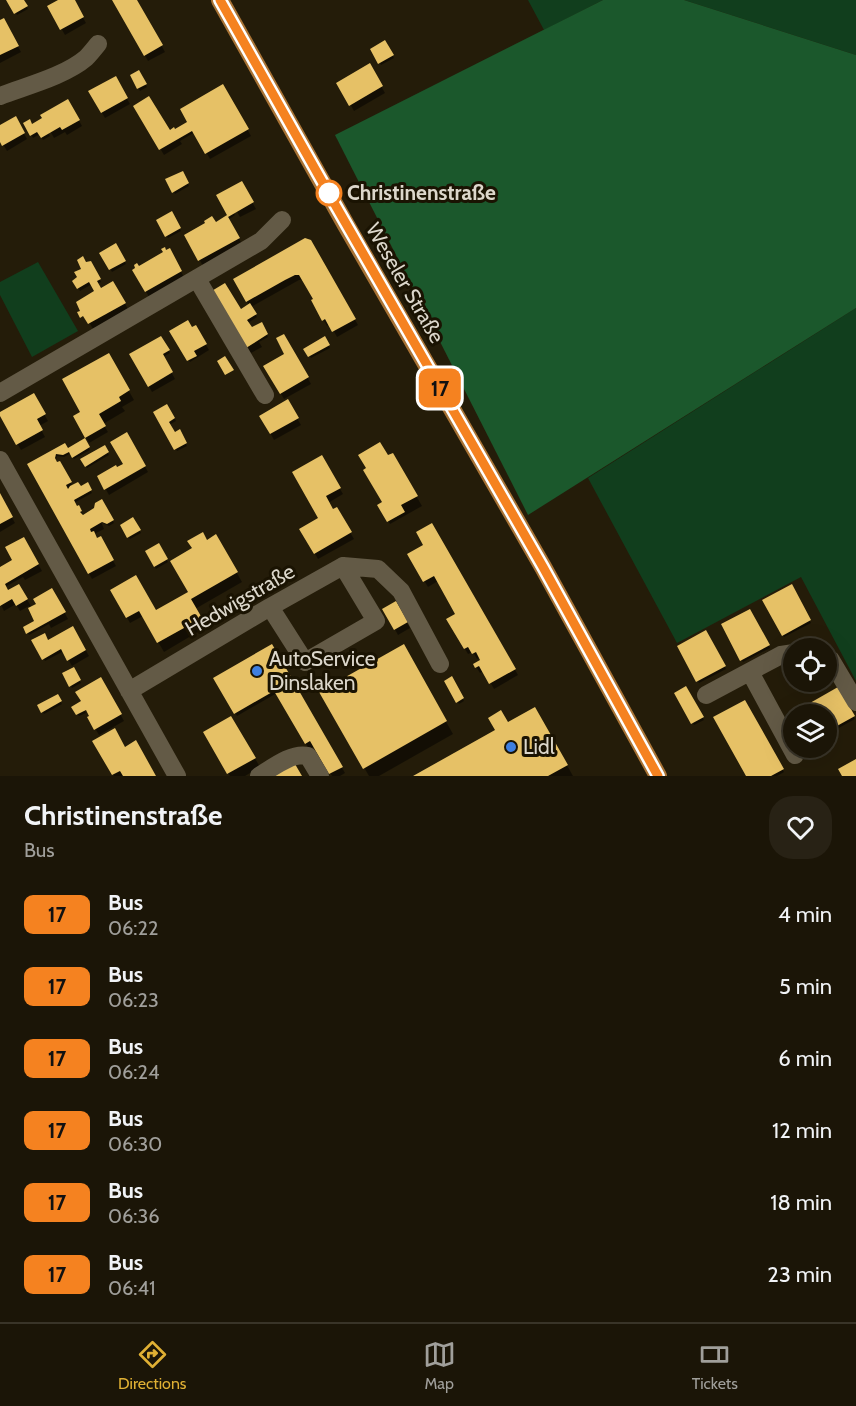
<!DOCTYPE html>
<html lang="en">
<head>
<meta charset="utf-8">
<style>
	body { margin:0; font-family:Cabin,sans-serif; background:#282215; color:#f1f3f6; height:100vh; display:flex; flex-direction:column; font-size:22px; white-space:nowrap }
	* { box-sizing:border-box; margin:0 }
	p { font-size:20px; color:#a09f9b }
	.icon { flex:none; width:33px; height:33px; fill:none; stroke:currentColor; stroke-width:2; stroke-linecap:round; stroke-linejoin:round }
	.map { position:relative; height:776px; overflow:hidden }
	.side { display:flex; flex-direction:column; background:#1b1507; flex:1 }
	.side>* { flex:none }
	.badge { padding:0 12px; border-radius:9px; font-size:21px; line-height:39px }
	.tools { position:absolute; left:783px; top:638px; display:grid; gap:12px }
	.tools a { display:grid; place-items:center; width:54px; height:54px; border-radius:50%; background:#1b1507; box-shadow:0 6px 24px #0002,0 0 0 2px #393428; font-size:30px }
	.map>.badge { position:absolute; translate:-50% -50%; box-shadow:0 0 0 3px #fff }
	.round { display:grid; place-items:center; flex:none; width:63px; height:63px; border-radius:24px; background:#282215 }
	.summary { display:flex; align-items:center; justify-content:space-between; height:102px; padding:0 24px }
	h1 { font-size:28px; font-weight:700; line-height:45px }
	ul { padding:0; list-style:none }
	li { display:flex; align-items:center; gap:18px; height:72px; padding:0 24px }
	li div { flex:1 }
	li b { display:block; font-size:22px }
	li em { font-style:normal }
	li .badge { min-width:66px; font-weight:700; text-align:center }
	.menu { display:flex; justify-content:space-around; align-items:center; height:84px; border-top:2px solid #393428; background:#1b1507; font-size:16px; color:#a09f9b }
	.menu a { display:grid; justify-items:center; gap:3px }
	.menu .on { color:#e0b034 }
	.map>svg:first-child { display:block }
</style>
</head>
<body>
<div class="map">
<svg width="856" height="776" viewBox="0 0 856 776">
	<rect width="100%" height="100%" fill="#241c09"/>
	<path fill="#113e1d" d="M528 0H603L544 30Z
		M684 0H856V55Z
		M38 262 78 331 32 357 0 295V282Z
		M856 308V681L801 577 677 643 588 478Z"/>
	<path fill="#1b582c" d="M603 0H684L856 55V308L528 515 335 135Z"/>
	<path fill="#0007" d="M8 0H23L28 9 17 15Z
		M60 0H73L86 23 65 35 49 7Z
		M114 0H136L165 52 148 61Z
		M3 20 21 52 0 63V22Z
		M385 42 394 58 381 65 372 49Z
		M369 65 385 93 354 111 338 83Z
		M139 72 147 87 140 91 132 76Z
		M115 78 130 104 105 118 90 91Z
		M223 86 251 136 210 159 195 132 180 141 182 144 164 155 135 106 169 132 189 123Z
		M68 101 82 126 67 135 65 132 54 138 42 116Z
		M15 118 27 139 7 151 0 139V127Z
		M41 120 50 136 43 140 40 134 33 138 25 124 32 126Z
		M182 173 189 186 175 194 167 180Z
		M241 183 256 209 240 217 233 205 230 207 235 215 228 220 242 244 203 266 186 235 204 225 210 234 212 232 206 221 212 218 215 224 229 216 218 196 223 194 227 201 229 199 225 192Z
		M171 213 181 231 168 238 158 220Z
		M310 241 358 325 337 337 330 324 327 326 313 301 315 299 303 280H299L251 307 257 317 248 323 251 329 261 324 268 337 259 342 262 347 251 353 223 306 240 311 249 305 235 280Z
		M115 245 126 264 112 272 101 253Z
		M169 250 184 277 149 297 134 270Z
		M90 262 101 282 97 284 100 290 113 283 128 309 93 329 78 303 97 292 92 284 80 291 74 281 78 277 86 264Z
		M195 327 209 350 190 362 171 331 192 329Z
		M284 336 311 384 284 399 265 366 286 354Z
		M161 338 170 353 163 357 175 379 152 392 131 354Z
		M324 339 330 348 311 358 305 349Z
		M108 355 134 400 122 407 125 411 103 424 108 432 89 443 75 417 82 413Z
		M33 395 48 421 39 426 45 437 21 450 0 413Z
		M287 401 301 425 274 440 261 416Z
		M167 406 176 421 169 425 174 434 179 431 187 446 177 451 155 412Z
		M127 434 148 472 109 495 99 477 125 464Z
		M84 440 90 450 74 459 71 453 64 457 57 456 55 462 59 463 73 487 80 488 87 484 92 493 74 503 77 508 78 507 84 516 96 509 102 501 114 523 109 526 101 522 104 529 94 534 97 540 100 538 116 566 92 579 29 464 53 458 56 457 53 451 67 450Z
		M104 447 109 455 87 468 82 460Z
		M392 455 422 506 390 524 379 505 384 503 388 457Z
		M321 457 343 494 328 503 333 511 336 509 354 539 318 559 301 529 320 519Z
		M0 496 15 523 0 532Z
		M133 519 141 533 130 539 122 525Z
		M432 525 518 675 494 689 484 671 480 673 475 665 482 661 480 657 477 659 473 652 468 654 448 620 457 614 438 581 428 587 409 555 425 545Z
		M216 536 242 582 195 609 206 627 164 652 143 616 130 623 112 590 156 612 190 593 207 542Z
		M24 539 42 571 25 580 23 577 5 587 8 592 19 586 32 608 52 590 68 619 51 628 49 624 29 635 25 628 36 622 29 606 20 611 16 604 4 611 0 603V569L14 561Z
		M158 545 168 562 156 569 147 552Z
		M791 586 811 623 784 637 764 600Z
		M395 603 410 628 398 635 384 609Z
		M750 611 770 648 743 662 723 625Z
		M73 628 89 656 72 666 64 651 45 661 33 640 48 642Z
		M706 632 726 669 699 683 679 647Z
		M272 646 345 773 340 776H332L315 746 309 749 277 693 237 716 215 679Z
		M403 646 453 734 379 776H369L321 693Z
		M73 669 81 683 72 688 64 674Z
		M101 679 124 721 99 735 89 718Z
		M452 679 464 701 459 704 446 682Z
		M686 688 704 720 694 725 676 693Z
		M838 689 855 719 826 735V714H808Z
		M57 696 62 704 44 714 39 706Z
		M744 702 784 772 777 776H748Z
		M80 703 86 713 79 716 73 707Z
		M535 709 573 776H416L507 724Z
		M231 718 260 767 245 776H230L205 733Z
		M94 741 125 749 154 776H114Z"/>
	<path fill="#e6c166" d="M6 0H24L28 6 14 14Z
		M58 0H75L84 17 60 30 47 6Z
		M112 0H137L163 45 144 56Z
		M4 18 19 46 0 55V20Z
		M385 40 394 55 378 64 370 49Z
		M370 63 383 86 349 106 336 83Z
		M139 70 147 84 137 89 130 75Z
		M116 76 128 98 101 113 88 91Z
		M223 84 249 129 205 154 192 131 159 150 133 106 149 96 170 130 174 127 175 129 187 122 180 109Z
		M68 99 80 120 62 130 60 127 41 138 37 132 30 136 23 123 30 119 32 124 42 118 40 115Z
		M16 116 25 133 2 146 0 142V125Z
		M183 171 189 183 172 193 165 179Z
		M242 181 254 202 228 217 216 195Z
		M172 211 181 228 165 237 156 220Z
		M227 215 240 238 198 261 184 235 205 223 204 221 212 216 216 222Z
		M305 238 311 240 356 319 332 332 325 319 322 321 311 300 313 299 299 275H295L285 280 246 302 233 279Z
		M116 243 126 261 109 270 99 253Z
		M165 247 166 250 170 248 182 271 145 292 132 270 135 268 134 265 137 263 139 266 163 252 161 249Z
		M83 256 86 262 91 261 101 279 97 281 101 288 113 281 126 303 88 324 83 316 80 318 77 312 80 311 76 302 94 291 89 282 77 289 72 281 77 277 74 272 81 269 77 260Z
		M225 283 241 309 250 303 257 314 247 320 252 327 262 322 268 334 246 348 210 292Z
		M188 320 192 327 196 325 207 344 194 351 197 356 187 361 169 331Z
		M284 334 309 377 280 394 263 366 284 354 276 338Z
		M161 336 170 350 163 354 173 372 148 387 129 354Z
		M325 336 330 345 308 357 303 349Z
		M109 353 130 390 119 397 121 401 99 414 106 426 85 438 73 416 80 412 62 379Z
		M225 356 234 370 225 375 217 361Z
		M34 393 46 414 37 419 43 430 16 445 0 416V412Z
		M288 399 299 418 270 434 259 416Z
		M167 404 175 418 169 422 175 432 180 429 187 443 174 450 153 412Z
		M127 432 146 466 104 490 97 476 116 465 117 467 123 464 110 442Z
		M85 438 90 447 72 458 69 452 63 455 56 454 55 458 57 462 60 461 72 482 66 485 68 489 70 486 78 482 81 486 88 482 92 490 74 500 77 506 79 505 82 511 80 512 83 515 94 508 95 503 102 499 114 520 107 524 102 522 90 529 91 532 94 531 97 538 101 536 114 560 88 574 27 464 65 443 68 448Z
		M380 442 388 455 393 453 418 496 401 505 405 512 387 522 377 505 382 502 363 470 366 468 358 455Z
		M105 445 109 452 85 467 80 459Z
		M322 455 341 488 326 496 333 509 337 507 352 532 314 554 299 529 318 518 292 472Z
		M0 493 13 517 0 524Z
		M133 517 141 530 127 538 120 525Z
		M432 523 516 669 489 684 479 666 475 668 473 664 480 660 476 652 472 654 468 647 464 649 446 619 455 614 434 576 423 582 407 554 423 545 416 532Z
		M203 532 207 540 216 534 238 572 191 599 202 618 157 643 139 611 126 618 110 590 136 575 156 610 188 592 170 561 192 548 187 541Z
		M24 537 39 564 5 584 8 590 19 584 28 599 16 606 12 599 0 606V567L12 560 5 547Z
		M159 543 168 559 154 567 145 551Z
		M792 584 811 620 782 636 762 600Z
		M52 588 66 612 26 634 23 627 34 621 28 608 36 604 33 599Z
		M396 601 408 622 394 630 382 609Z
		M750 609 770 645 740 661 721 624Z
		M73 626 86 650 67 661 61 649 42 660 31 640 45 633 48 640Z
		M706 630 726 666 696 682 677 646Z
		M272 644 343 767 329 774 310 741 305 744 274 691 234 714 213 678Z
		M404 644 447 721 363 769 319 692Z
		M74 667 81 680 69 687 62 673Z
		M452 676 464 698 456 703 444 681Z
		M101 677 122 714 94 730 87 717 89 716 86 710 76 715 71 707 81 701 75 692Z
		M686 686 704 717 691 724 674 693Z
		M838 687 855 716 826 732V714H806L803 707Z
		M58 694 62 701 41 713 37 705Z
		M745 700 784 769 771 776H746L713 717Z
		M535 707 568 765 548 776H413L495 730 488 718 501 710 508 722Z
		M231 716 256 758 227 774 203 732Z
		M115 728 125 747 136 740 156 776H123L120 771 112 775 92 741Z
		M856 759V776H842L838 769Z
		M295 764 302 776H273Z"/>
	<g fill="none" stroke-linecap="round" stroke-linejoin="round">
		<path stroke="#635a46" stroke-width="18" d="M0 96C26 86 65 76 86 58 90 54 94 49 98 44
			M197 279 265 395
			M0 393 261 241 282 220
			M0 460 177 776
			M270 607 305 662 376 621 343 566
			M826 657 831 660 856 702
			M750 672 795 755
			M129 691 270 607 343 566 378 569 401 591 440 664
			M706 695 781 655 794 653
			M259 776C272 768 292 752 308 756L320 776"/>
		<path stroke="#a97335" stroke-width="18" d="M220 0 346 225 543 567 658 776"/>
	</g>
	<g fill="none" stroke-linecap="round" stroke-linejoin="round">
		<defs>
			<path id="line" d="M220 0 337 208 543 567 658 776"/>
		</defs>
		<use href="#line" stroke="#fff" stroke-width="14"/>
		<use href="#line" stroke="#f58220" stroke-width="9"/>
	</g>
	<circle fill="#fff" stroke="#f58220" stroke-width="3" cx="329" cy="193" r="12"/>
	<g fill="#3f7fe0" stroke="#1a1302" stroke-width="2">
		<circle cx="257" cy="671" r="6"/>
		<circle cx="511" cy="747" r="6"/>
	</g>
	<g text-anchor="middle" stroke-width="6" stroke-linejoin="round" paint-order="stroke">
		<g font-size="21" font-weight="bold" fill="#dcd7cb" stroke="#1a1302" text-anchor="start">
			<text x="347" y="200">Christinenstraße</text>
		</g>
		<g font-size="21" fill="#dcd7cb" stroke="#1a1302">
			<text transform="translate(405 283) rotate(60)" y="7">Weseler Straße</text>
			<text transform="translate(240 600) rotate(-30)" y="7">Hedwigstraße</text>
		</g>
		<g font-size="21" fill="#dcd7cb" stroke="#1a1302" text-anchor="start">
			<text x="269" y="666">AutoService<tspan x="269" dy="24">Dinslaken</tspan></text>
			<text x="523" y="754">Lidl</text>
		</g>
	</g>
</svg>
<div class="tools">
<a><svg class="icon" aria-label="locate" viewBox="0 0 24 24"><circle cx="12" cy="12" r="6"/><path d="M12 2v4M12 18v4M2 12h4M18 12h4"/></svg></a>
<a><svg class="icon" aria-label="layers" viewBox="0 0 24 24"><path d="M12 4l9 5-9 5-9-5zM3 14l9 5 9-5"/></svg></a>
</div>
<b class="badge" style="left:440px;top:388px;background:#f58220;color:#111">17</b>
</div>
<section class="side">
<div class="summary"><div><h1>Christinenstraße</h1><p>Bus</p></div><a class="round"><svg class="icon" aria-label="heart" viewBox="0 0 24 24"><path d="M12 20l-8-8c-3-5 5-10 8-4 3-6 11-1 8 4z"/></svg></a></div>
<ul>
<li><span class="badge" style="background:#f58220;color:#111">17</span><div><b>Bus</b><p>06:22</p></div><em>4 min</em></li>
<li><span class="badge" style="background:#f58220;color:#111">17</span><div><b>Bus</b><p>06:23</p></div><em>5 min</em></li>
<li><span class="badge" style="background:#f58220;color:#111">17</span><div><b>Bus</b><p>06:24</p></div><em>6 min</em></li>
<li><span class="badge" style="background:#f58220;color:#111">17</span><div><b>Bus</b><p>06:30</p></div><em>12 min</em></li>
<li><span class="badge" style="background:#f58220;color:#111">17</span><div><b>Bus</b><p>06:36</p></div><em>18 min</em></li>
<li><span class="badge" style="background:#f58220;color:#111">17</span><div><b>Bus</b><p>06:41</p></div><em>23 min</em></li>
</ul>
</section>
<nav class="menu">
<a class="on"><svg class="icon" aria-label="directions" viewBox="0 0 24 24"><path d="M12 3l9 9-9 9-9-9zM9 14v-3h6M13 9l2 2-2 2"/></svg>Directions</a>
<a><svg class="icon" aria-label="map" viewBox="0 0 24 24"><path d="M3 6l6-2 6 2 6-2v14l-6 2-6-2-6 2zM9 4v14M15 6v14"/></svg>Map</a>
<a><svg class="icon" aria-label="tickets" viewBox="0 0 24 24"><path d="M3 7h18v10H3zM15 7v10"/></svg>Tickets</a>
</nav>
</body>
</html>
